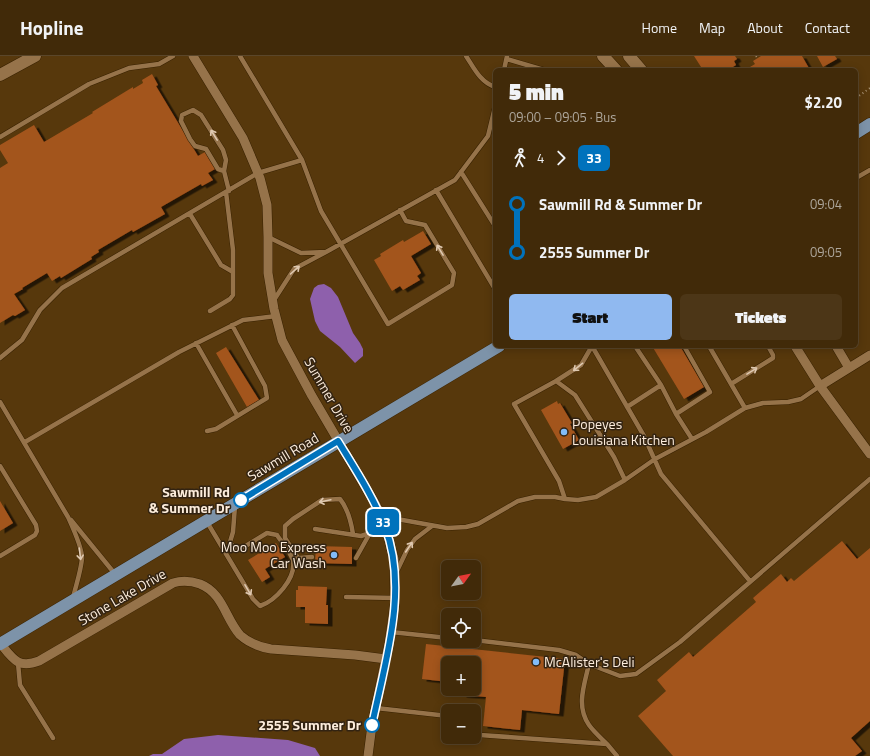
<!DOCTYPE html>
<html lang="en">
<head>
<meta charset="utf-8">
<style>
	body { margin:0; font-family:"Titillium Web",sans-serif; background:#4c3617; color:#f1f3f6; height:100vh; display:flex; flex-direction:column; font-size:15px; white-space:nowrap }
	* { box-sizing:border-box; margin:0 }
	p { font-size:13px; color:#aea79c }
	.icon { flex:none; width:22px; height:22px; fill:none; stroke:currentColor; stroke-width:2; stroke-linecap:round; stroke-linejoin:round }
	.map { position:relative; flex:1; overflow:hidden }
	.drawer { position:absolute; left:493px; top:12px; width:365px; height:280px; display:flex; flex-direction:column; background:#412a09; border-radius:6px; box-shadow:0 2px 10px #0003,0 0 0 1px #5a462a }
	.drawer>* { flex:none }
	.badge { padding:0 8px; border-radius:6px; font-size:14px; line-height:26px }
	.needle { width:26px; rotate:57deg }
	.controls { position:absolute; left:441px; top:504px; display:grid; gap:8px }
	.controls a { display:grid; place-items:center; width:40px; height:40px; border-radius:6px; background:#412a09; box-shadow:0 2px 10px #0003,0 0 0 1px #5a462a; font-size:20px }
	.map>.badge { position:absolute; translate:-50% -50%; box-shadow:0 0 0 2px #fff }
	.legs { display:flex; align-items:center; gap:6px; height:44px; padding:0 16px; font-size:13px }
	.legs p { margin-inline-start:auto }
	.head { display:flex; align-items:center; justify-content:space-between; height:68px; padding:0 16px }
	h1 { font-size:22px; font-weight:800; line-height:30px }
	.action { display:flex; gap:8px; margin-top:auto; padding:8px 16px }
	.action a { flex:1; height:46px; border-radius:6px; background:#90b9f0; color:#111; font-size:16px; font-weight:800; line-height:46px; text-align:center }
	.action a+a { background:#4c3617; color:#f1f3f6 }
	ul { padding:0 16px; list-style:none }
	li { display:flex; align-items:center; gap:14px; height:48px; font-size:15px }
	li i { display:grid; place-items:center; width:6px; height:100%; margin:0 5px; background:currentColor }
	li i::after { content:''; width:10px; height:10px; margin:-5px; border:3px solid; border-radius:50%; background:#412a09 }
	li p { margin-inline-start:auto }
	li:first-child i { background:linear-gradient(#0000 50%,currentColor 0) }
	li:last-child i { background:linear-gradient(currentColor 50%,#0000 0) }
	header { display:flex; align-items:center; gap:24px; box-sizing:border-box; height:56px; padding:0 20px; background:#412a09; border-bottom:1px solid #5a462a }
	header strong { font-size:19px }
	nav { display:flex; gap:22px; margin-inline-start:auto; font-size:14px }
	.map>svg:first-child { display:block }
</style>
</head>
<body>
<header>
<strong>Hopline</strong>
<nav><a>Home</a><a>Map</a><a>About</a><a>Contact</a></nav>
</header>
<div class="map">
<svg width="870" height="700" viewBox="0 0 870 700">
	<defs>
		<filter id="shadow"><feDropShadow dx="4.5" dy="2.5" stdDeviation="0" flood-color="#0009"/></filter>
	</defs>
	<rect width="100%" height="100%" fill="#57380c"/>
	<path fill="#8e60ac" d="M324 228 331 232 338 241 353 277 360 287 363 293V300L355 307 340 291 320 275 315 265 310 243 314 232 318 229Z
		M218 679 288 684 315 692 320 700H149L153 698H162L184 683Z"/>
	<path fill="#a3541d" filter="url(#shadow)" d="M694 0H735L737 3 734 5 736 9 728 14H703Z
		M761 0H802L810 14H745L755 8 753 5Z
		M817 0H835L837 3 823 11Z
		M152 18 158 29 156 30 198 100 205 96 215 113 208 117 213 124 202 130 201 128 161 151 165 158 133 176 132 174 98 194 99 196 91 201 92 203 61 222 60 220 52 225 47 217 22 232 23 233 14 238 25 254 15 260 13 259 0 267V112L8 107 0 94V89L34 69 44 86 93 57 92 56 133 31V33L143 27 142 24Z
		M423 175 431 188 411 200 421 217 417 220 420 224 403 234 400 230 392 235 374 204 381 200 380 198 403 184 404 186Z
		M652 290H680L704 331 684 343Z
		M226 291 259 344 247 351 216 297Z
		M557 345 558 348 560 347 572 367 570 368 579 384 563 393 541 354Z
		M0 445 13 467 0 475Z
		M842 485 857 503 870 492V665L851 682 862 695 855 700H673L638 660 666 635 657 624 689 596 693 601 756 546 753 542 781 518 787 526 791 522 794 525Z
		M276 487 285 501 265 513 270 521 262 526 248 504Z
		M316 490 352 491V508L315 507Z
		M298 530 327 531 326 549H328V568L305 567V551H296V534H298Z
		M426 588 565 603 559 658 522 654 520 674 483 670 486 641 462 639 463 633H474V607H448V626L422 623Z"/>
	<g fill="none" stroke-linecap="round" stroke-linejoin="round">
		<defs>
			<path id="lane" d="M240 0 302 104
				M466 0C474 12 480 26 495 31
				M507 3 544 14
				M504 14 507 0
				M0 81 89 28 129 12 159 8 173 0
				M224 115 218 113 206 93 195 90 190 83 181 65 182 59 193 54 201 59 223 94 226 104 224 115 229 135
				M461 116 495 170
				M856 122 870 114
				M436 134 495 233
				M190 158 221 209 233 216
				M268 181 301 197 326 196 294 213 274 244
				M326 196 455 124 488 80 495 51
				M210 255 230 243 233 239V194L226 136
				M196 287 237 359
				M592 290 644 380 661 418 750 525
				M635 290 661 329 676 358 710 336 684 290
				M709 290 745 352
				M0 302 22 284 40 254 62 232 258 117 302 104 321 155 388 268 452 229 454 217 425 169 406 165 400 154
				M556 325 581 309 592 290
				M731 328 773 302V299L768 290
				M0 346 68 461C73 472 82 491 82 502 81 515 76 529 73 542
				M627 351 661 329
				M676 358 692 383
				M207 375 216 373 267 342 265 330 232 269
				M25 386 179 296 243 264 276 260
				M0 410 36 469 37 475 35 479 0 500
				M565 443 559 425 514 348 556 325 575 339 614 401 625 424
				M377 450 397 463 447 472 466 471 478 468 518 445 535 441H555L565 443 578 444 596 441 625 424 655 403 706 376 745 352 763 347 788 346 801 343 820 330
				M71 464 115 518
				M207 466 253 543 260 550C275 545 296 523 293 505 291 496 282 487 277 479L267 477 244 491 234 492 230 486 233 476 235 450
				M315 473 361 480 386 472
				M312 501 298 502 285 482V470L293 463 322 444 340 443C348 453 351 465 353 478
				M356 502 370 477
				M396 517 407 494 415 483 432 470
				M346 541 396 542
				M391 576 448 582
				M474 584 559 594 576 599 589 608 620 620 636 618 680 586 870 423
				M18 607 20 629 53 682
				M589 608C584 630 576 650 589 669 594 676 601 682 607 688
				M376 652 448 660
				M474 674 480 679 607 688 617 700"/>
			<path id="street" d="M193 0 243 82 260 122 267 149 268 181V217L274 253 282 284 312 340 376 449 388 480 394 503 395 547 389 588 372 669 368 700
				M795 290 820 330 870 398
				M836 290 849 312
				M820 330 870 299
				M0 587C13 603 18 613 39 605L173 527C183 524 191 525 200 528 223 537 225 562 240 579 249 587 259 591 271 593L355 599 386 603"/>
			<path id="secondary" d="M603 0 616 14
				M629 0 641 14
				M0 19 35 0"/>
			<path id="primary" d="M856 77 870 68
				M0 588 499 290"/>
		</defs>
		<use href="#lane" stroke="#382101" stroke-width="5.5"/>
		<use href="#street" stroke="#382101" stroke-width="10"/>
		<use href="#secondary" stroke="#382101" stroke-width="13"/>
		<use href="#primary" stroke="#382101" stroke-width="13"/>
		<path stroke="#aa9374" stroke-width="2" stroke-dasharray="1 3" stroke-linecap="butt" d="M756 0 758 2
			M856 42 870 32"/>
		<use href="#lane" stroke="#96734a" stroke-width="4.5"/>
		<use href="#street" stroke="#96734a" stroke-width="9"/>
		<use href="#secondary" stroke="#96734a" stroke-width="12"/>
		<use href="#primary" stroke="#7d93a9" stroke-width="12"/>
	</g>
	<defs><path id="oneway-shaft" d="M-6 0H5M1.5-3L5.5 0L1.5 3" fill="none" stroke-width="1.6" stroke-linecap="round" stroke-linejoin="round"/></defs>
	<g stroke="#dec8b0">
		<use href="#oneway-shaft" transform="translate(214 79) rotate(-122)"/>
		<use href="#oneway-shaft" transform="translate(440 194) rotate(-121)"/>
		<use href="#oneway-shaft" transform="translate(295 214) rotate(-42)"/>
		<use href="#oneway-shaft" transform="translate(578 311) rotate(141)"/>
		<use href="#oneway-shaft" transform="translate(752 315) rotate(-32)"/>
		<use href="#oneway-shaft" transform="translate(325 445) rotate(168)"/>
		<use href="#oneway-shaft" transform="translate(409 491) rotate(-56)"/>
		<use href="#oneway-shaft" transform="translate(80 498) rotate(83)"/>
		<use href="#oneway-shaft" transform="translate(248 534) rotate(60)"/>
	</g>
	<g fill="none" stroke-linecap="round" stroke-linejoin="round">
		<defs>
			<path id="line-1" d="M241 444 338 385C355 413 373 440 385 471 409 533 385 606 372 669"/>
		</defs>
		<use href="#line-1" stroke="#fff" stroke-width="9"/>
		<use href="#line-1" stroke="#0072bc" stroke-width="6"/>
	</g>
	<g fill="#82bcfa" stroke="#322312" stroke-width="1.5">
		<circle cx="564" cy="376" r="4"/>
		<circle cx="334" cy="499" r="4"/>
		<circle cx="536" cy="606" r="4"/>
	</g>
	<g fill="#fff" stroke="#0072bc" stroke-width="2">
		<circle cx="241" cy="444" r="7"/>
		<circle cx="372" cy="669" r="7"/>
	</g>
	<g text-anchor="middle" stroke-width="3" stroke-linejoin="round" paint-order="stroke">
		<g font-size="14" fill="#fdeddc" stroke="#322312">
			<text transform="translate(329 339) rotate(60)" y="5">Summer Drive</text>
			<text transform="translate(283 401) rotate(-31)" y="5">Sawmill Road</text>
			<text transform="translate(122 541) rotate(-30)" y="5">Stone Lake Drive</text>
		</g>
		<g font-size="14" fill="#fdeddc" stroke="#322312" text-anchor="start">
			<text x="572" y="373">Popeyes<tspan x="572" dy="16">Louisiana Kitchen</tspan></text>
			<text x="326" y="496" text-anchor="end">Moo Moo Express<tspan x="326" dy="16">Car Wash</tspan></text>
			<text x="544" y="611">McAlister's Deli</text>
		</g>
		<g font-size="14" font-weight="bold" fill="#fdeddc" stroke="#322312" text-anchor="end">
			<text x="230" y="441">Sawmill Rd<tspan x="230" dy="16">&amp; Summer Dr</tspan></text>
			<text x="361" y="674">2555 Summer Dr</text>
		</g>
	</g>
</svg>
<div class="controls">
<a><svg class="needle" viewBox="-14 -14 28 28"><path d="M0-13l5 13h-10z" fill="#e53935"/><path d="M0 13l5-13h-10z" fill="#aea79c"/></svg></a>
<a><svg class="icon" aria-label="locate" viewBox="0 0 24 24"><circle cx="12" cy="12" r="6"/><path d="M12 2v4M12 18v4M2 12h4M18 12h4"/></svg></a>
<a>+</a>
<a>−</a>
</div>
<b class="badge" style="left:383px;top:466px;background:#0072bc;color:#fff">33</b>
<section class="drawer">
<div class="head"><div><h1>5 min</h1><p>09:00 – 09:05 · Bus</p></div><b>$2.20</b></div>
<div class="legs"><svg class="icon" aria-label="walk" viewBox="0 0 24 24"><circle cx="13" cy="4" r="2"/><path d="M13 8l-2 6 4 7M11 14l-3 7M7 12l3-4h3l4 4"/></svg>4<svg class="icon" aria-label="forward" viewBox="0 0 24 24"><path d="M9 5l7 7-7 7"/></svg><b class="badge" style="background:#0072bc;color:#fff">33</b></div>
<ul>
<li><i style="color:#0072bc"></i><b>Sawmill Rd &amp; Summer Dr</b><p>09:04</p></li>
<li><i style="color:#0072bc"></i><b>2555 Summer Dr</b><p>09:05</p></li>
</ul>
<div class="action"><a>Start</a><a>Tickets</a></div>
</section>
</div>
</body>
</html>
